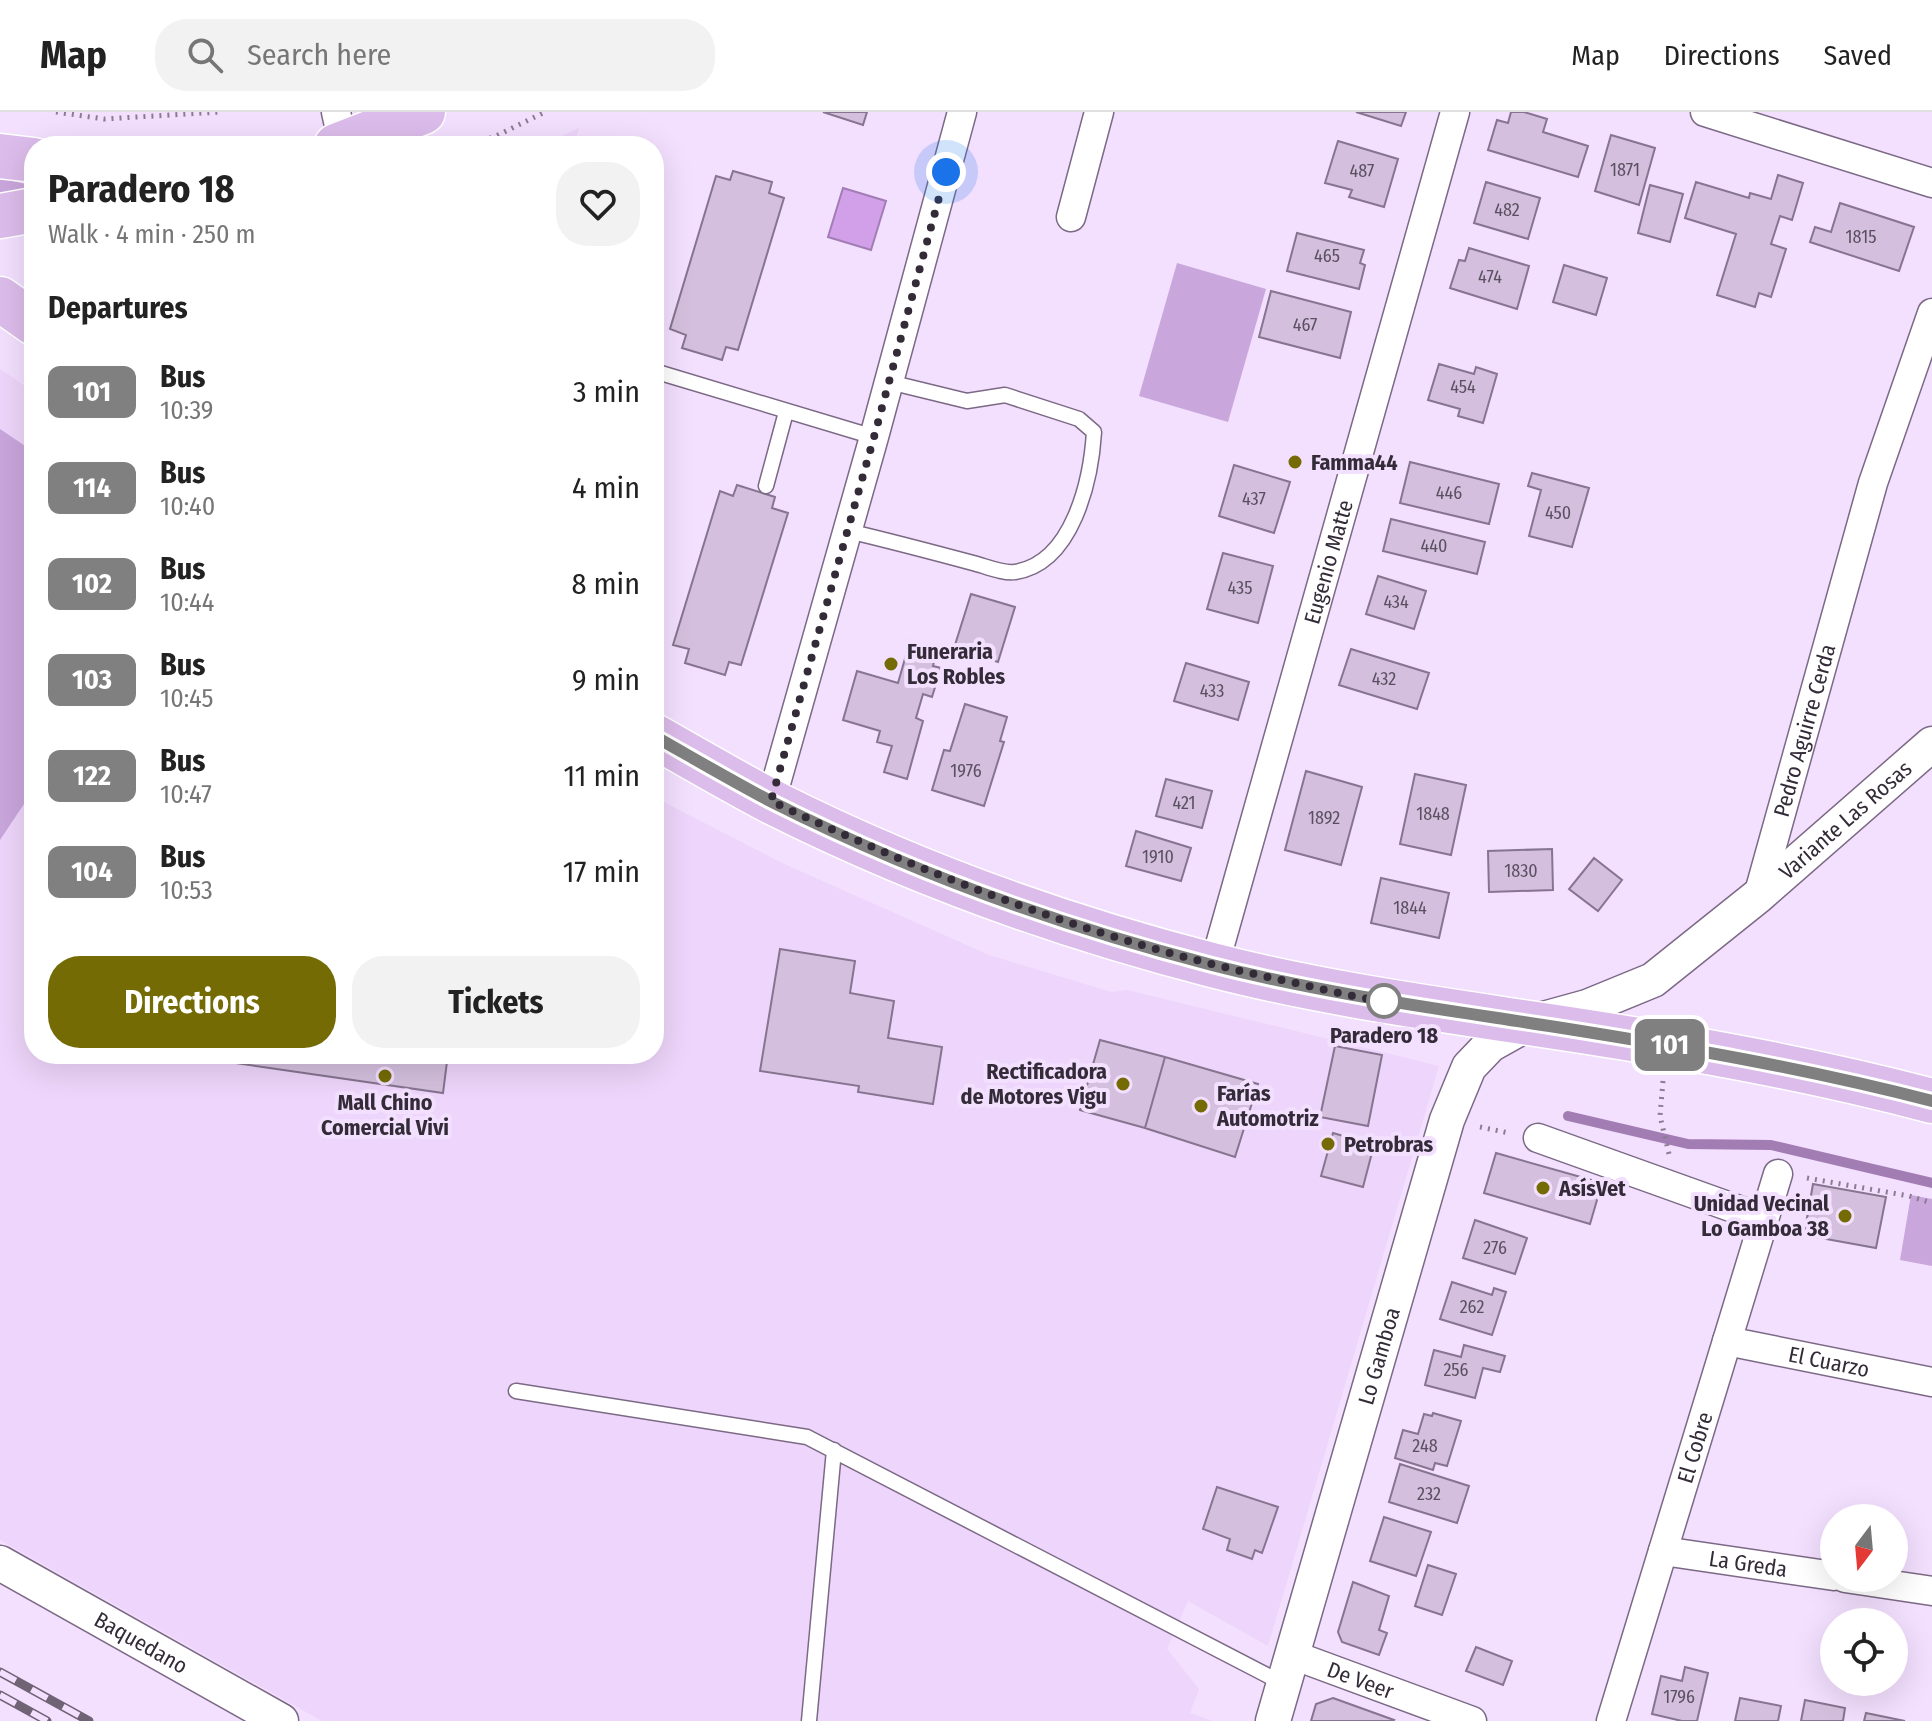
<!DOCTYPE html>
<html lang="en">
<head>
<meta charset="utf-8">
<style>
	body { margin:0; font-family:"Fira Sans Condensed",sans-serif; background:#f2f2f2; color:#222; height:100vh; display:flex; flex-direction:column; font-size:30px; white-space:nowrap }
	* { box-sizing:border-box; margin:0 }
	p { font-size:26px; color:#767676 }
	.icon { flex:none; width:44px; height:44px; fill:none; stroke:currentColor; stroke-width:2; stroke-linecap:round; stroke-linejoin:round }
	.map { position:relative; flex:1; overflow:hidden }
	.details { position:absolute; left:24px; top:24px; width:640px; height:928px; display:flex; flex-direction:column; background:#fff; border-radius:32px; box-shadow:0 8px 32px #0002 }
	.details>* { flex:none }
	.badge { padding:0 16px; border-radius:12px; font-size:28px; line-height:52px }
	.needle { width:52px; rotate:196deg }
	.tools { position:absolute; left:1820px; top:1392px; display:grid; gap:16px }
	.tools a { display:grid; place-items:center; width:88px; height:88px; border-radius:50%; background:#fff; box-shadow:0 8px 32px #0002; font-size:40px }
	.you { position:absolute; width:40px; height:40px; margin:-20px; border:6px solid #fff; border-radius:50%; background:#1a73e8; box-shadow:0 0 0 12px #1a73e833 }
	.map>.badge { position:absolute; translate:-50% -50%; box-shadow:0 0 0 4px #fff }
	h2 { padding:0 24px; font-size:30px; line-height:72px }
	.round { display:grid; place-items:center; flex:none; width:84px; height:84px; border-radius:32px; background:#f2f2f2 }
	.head { display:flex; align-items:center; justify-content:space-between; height:136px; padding:0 24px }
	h1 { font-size:38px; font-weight:700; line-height:60px }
	.primary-button { display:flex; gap:16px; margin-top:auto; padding:16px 24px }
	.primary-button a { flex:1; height:92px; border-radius:32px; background:#746b05; color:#fff; font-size:32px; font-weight:700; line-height:92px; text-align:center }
	.primary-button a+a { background:#f2f2f2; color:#222 }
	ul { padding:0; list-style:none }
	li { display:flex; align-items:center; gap:24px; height:96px; padding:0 24px }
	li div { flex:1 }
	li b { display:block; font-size:30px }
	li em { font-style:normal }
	li .badge { min-width:88px; font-weight:700; text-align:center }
	header { display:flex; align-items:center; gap:48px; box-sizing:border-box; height:112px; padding:0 40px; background:#fff; border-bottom:2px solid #e0e0e0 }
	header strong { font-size:38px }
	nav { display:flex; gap:44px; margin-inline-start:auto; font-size:28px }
	.search { width:560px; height:72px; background:#f2f2f2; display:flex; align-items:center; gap:20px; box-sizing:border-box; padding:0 28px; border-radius:32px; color:#767676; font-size:30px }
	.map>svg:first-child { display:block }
</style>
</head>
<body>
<header>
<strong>Map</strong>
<div class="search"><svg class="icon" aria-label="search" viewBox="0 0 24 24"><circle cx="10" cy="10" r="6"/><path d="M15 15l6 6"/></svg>Search here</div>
<nav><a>Map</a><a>Directions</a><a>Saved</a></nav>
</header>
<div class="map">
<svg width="1932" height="1609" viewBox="0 0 1932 1609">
	<rect width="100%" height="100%" fill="#f3dffe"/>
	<path fill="#eed5fb" d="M579 16 574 34H541Z
		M0 257 34 280V942H654V685L784 752 989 843 1111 880 1127 878 1439 954 1268 1534 1188 1489 1167 1537 1199 1577 1190 1601 1212 1609H322L0 1428Z"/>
	<path fill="#c9a6dc" d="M0 66 34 74V77L0 83Z
		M1177 151 1266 177 1228 310 1139 284Z
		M0 317 34 340V677L0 728Z
		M1911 1083 1932 1087V1154L1900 1148Z"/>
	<path fill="#d1a0e9" stroke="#a27db4" stroke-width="2" d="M843 76 886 89 871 138 828 125Z"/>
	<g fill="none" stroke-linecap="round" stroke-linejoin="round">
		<path stroke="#a27db4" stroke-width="10" d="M1568 1004 1688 1032 1771 1033 1932 1071"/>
	</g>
	<path fill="#d4c0de" stroke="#867490" stroke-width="2" d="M823 0H867L863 13Z
		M1356 0H1406L1401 14Z
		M1511 0H1524L1547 7 1543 20 1588 34 1578 65 1488 38 1497 8 1508 11Z
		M1611 23 1655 36 1639 93 1595 79Z
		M1338 29 1398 47 1384 95 1349 85 1352 78 1325 71Z
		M733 59 772 70 769 81 784 86 738 238 726 235 722 248 682 236 686 223 670 217 716 64 730 68Z
		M1778 63 1803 71 1792 108 1780 104 1771 132 1786 137 1771 185 1759 181 1755 195 1717 183 1736 122 1685 106 1696 70 1749 86 1750 81 1771 87Z
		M1486 70 1540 86 1528 127 1474 111Z
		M1650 73 1683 82 1670 130 1638 121Z
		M1840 91 1914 115 1899 159 1810 130 1815 115 1831 120Z
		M1297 121 1364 138 1360 151 1365 153 1359 177 1287 159Z
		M1469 136 1529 154 1517 197 1450 176 1459 148 1465 149Z
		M1564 153 1607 166 1596 203 1553 190Z
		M1271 179 1351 200 1340 246 1259 225Z
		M1439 252 1474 262 1476 255 1497 262 1483 311 1458 304 1460 297 1428 288Z
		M1410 350 1499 372 1489 412 1400 391Z
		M1234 353 1290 370 1274 421 1219 404Z
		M1532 361 1589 376 1572 435 1529 424 1541 378 1528 374Z
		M737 373 775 385 772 396 788 401 741 553 729 550 725 563 685 551 689 537 673 533 720 379 733 384Z
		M1391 407 1485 430 1477 462 1383 439Z
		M1223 441 1273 454 1258 511 1207 497Z
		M1378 464 1426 479 1414 517 1366 502Z
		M971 482 1015 495 998 550 954 536Z
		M910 529 937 537 933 554 941 556 932 585 923 582 916 606 923 609 907 667 884 660 892 634 877 630 880 619 843 608 857 559 898 571Z
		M1351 537 1429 561 1417 597 1339 573Z
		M1186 551 1249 570 1238 608 1174 589Z
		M965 592 1007 605 1000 629 1004 630 984 694 932 678 944 638 950 639Z
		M1306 659 1362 675 1341 753 1285 738Z
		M1415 662 1466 673 1451 743 1400 732Z
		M1166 667 1212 679 1202 716 1156 704Z
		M1136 719 1191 736 1181 769 1126 754Z
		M1552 737 1553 778 1489 780 1488 739Z
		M1594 746 1622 768 1598 799 1569 777Z
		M1381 766 1449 781 1439 826 1371 811Z
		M780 837 855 849 850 881 894 889 888 926 942 935 933 992 858 980 859 974 760 959Z
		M1100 928 1165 945 1145 1016 1080 998Z
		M1335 934 1382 943 1368 1014 1320 1005Z
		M209 942H448L443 981 208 947Z
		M1165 945 1258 972 1235 1045 1145 1016Z
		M1333 1021 1374 1033 1363 1075 1321 1064Z
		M1496 1041 1602 1071 1590 1112 1484 1081Z
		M1813 1072 1886 1085 1876 1136 1804 1123Z
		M1475 1108 1527 1126 1515 1162 1463 1146Z
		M1452 1170 1492 1183 1494 1176 1506 1180 1492 1223 1440 1207Z
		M1464 1233 1505 1244 1500 1260 1483 1256 1475 1286 1425 1273 1434 1238 1461 1245Z
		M1433 1301 1461 1309 1447 1354 1435 1351 1433 1358 1395 1346 1403 1318 1418 1322 1424 1302 1432 1304Z
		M1400 1352 1469 1374 1457 1411 1389 1390Z
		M1217 1375 1278 1395 1262 1441 1255 1438 1252 1447 1227 1438 1230 1427 1203 1417Z
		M1384 1405 1431 1420 1416 1464 1370 1449Z
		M1428 1453 1456 1462 1442 1503 1415 1494Z
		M1353 1470 1389 1484 1379 1518 1387 1521 1379 1543 1342 1530 1338 1520Z
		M1476 1535 1512 1549 1503 1573 1466 1559Z
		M1685 1555 1708 1561 1697 1609H1682L1652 1602 1661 1564 1682 1569Z
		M1333 1586 1394 1608 1393 1609H1311L1316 1592Z
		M1740 1586 1781 1594 1778 1609H1735Z
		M1805 1588 1845 1596 1843 1609H1801Z
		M1866 1601 1905 1609H1864Z"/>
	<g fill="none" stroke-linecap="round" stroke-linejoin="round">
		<defs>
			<path id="service" d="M654 259 874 325
				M766 374 786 300
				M848 419C890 429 932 440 973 451 985 454 1004 462 1015 460 1073 451 1091 368 1094 320L1079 307 1005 283 967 289 889 270
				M516 1279 807 1325 1284 1572
				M809 1609 834 1338"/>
			<g id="minor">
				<path d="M336 0 343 32"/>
				<path d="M1705 0 1932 71"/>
				<path d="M1071 105 1099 0"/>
				<path d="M771 689 874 325 962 0"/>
				<path id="s1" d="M1758 784 1873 371 1932 201"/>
				<path id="s2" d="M1214 854 1455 0"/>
				<path d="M1538 1026 1764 1107"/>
				<path id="s3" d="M1727 1229 1932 1270"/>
				<path id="s4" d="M1663 1439 1834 1464"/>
				<path d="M1845 1466 1932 1479"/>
				<path id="s5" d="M1293 1543 1472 1609"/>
				<path id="s6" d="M1611 1609 1778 1062"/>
			</g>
			<g id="tertiary">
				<path id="s7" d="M0 1451 281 1609"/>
				<path id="s8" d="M1273 1609 1447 1008 1469 955 1490 933 1529 911 1587 895 1653 868 1758 784 1932 632"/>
			</g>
			<path id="primary" d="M336 34 423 0
				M0 44 34 48
				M0 104 34 98
				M0 187 34 211
				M654 624C693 646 732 669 772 690 911 760 1061 814 1212 853 1316 880 1423 895 1529 911 1664 931 1800 954 1932 989"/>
		</defs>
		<use href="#service" stroke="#7b6985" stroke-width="17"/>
		<use href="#minor" stroke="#7b6985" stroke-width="31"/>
		<use href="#tertiary" stroke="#7b6985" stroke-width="37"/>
		<use href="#primary" stroke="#fff" stroke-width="47"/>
		<path stroke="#8a7d92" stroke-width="5" stroke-dasharray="2 6" stroke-linecap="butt" d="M56 0 104 7 220 0
			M467 34 496 24 545 0
			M1663 969 1660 1004 1669 1042
			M1480 1015 1509 1021
			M1807 1066 1909 1084 1932 1091"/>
		<use href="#service" stroke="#fff" stroke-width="14"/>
		<use href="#minor" stroke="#fff" stroke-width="28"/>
		<use href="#tertiary" stroke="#fff" stroke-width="34"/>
		<use href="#primary" stroke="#dcbceb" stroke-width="44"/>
		<defs>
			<path id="rail" d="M0 1560 89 1609
				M0 1583 47 1609"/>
		</defs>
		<use href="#rail" stroke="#6f6375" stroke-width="9"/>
		<use href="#rail" stroke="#f3dffe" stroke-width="6" stroke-dasharray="18" stroke-linecap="butt"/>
	</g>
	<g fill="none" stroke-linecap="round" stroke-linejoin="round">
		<defs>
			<path id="line" d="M654 624C693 646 732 669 772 690 911 760 1061 814 1212 853 1325 882 1441 897 1556 915 1682 935 1809 957 1932 989"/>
		</defs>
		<use href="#line" stroke="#fff" stroke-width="18"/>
		<use href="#line" stroke="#808080" stroke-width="12"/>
		<path stroke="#332b37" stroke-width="8" stroke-dasharray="0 14.4" d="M946 60 874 325 771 689C933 766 1101 830 1277 867 1312 874 1349 885 1384 889"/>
	</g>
	<g fill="#746b05" stroke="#f3dffe" stroke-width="3">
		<circle cx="1295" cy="350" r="8"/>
		<circle cx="891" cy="552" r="8"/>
		<circle cx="385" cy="964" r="8"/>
		<circle cx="1123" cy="972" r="8"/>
		<circle cx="1201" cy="994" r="8"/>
		<circle cx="1328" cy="1032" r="8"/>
		<circle cx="1543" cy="1076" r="8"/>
		<circle cx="1845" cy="1104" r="8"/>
	</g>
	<circle fill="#fff" stroke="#808080" stroke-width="4" cx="1384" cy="889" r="16"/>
	<g text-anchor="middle" stroke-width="8" stroke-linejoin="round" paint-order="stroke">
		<g font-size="18" fill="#5b5061">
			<text x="1625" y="64">1871</text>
			<text x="1362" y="65">487</text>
			<text x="1507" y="104">482</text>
			<text x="1861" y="131">1815</text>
			<text x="1327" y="150">465</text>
			<text x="1490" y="171">474</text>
			<text x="1305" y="219">467</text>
			<text x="1463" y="281">454</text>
			<text x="1449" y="387">446</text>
			<text x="1254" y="393">437</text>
			<text x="1558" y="407">450</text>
			<text x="1434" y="440">440</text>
			<text x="1240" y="482">435</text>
			<text x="1396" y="496">434</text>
			<text x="1384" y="573">432</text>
			<text x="1212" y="585">433</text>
			<text x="966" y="665">1976</text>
			<text x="1184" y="697">421</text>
			<text x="1433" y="708">1848</text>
			<text x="1324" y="712">1892</text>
			<text x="1158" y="751">1910</text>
			<text x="1521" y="765">1830</text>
			<text x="1410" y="802">1844</text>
			<text x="1495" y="1142">276</text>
			<text x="1472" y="1201">262</text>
			<text x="1456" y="1264">256</text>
			<text x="1425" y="1340">248</text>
			<text x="1429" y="1388">232</text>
			<text x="1679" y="1591">1796</text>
		</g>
		<g font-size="22" font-weight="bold" fill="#332b37" stroke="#f3dffe" text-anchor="start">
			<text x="1311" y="358">Famma44</text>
			<text x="907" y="547">Funeraria<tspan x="907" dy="25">Los Robles</tspan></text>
			<text x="1107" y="967" text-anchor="end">Rectificadora<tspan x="1107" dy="25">de Motores Vigu</tspan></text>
			<text x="1217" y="989">Farías<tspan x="1217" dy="25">Automotriz</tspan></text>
			<text x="385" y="998" text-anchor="middle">Mall Chino<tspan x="385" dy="25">Comercial Vivi</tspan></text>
			<text x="1344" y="1040">Petrobras</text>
			<text x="1559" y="1084">AsísVet</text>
			<text x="1829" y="1099" text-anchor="end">Unidad Vecinal<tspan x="1829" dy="25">Lo Gamboa 38</tspan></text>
		</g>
		<g font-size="22" fill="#332b37" stroke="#f3dffe">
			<text dy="8" stroke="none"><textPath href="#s2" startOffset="420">Eugenio Matte</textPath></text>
			<text dy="8" stroke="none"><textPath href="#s1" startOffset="172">Pedro Aguirre Cerda</textPath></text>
			<text dy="8" stroke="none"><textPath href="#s8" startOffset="1140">Variante Las Rosas</textPath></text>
			<text dy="8" stroke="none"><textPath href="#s8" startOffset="380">Lo Gamboa</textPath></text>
			<text dy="8" stroke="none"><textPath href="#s3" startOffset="104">El Cuarzo</textPath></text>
			<text dy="8" stroke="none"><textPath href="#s6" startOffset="286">El Cobre</textPath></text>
			<text dy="8" stroke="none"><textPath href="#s4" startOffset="86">La Greda</textPath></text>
			<text dy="8" stroke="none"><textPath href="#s7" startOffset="162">Baquedano</textPath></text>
			<text dy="8" stroke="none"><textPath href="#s5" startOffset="72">De Veer</textPath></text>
		</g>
		<g font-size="22" font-weight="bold" fill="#332b37" stroke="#f3dffe">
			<text x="1384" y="931">Paradero 18</text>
		</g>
	</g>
</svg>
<div class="tools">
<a><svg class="needle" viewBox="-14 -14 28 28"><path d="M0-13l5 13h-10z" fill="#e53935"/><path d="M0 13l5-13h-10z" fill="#767676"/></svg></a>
<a><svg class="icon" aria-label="locate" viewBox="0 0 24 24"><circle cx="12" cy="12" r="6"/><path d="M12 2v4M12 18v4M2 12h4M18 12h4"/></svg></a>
</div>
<div class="you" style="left:946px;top:60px"></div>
<b class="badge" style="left:1670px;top:933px;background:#808080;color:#fff">101</b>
<section class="details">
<div class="head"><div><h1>Paradero 18</h1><p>Walk · 4 min · 250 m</p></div><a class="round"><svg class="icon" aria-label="heart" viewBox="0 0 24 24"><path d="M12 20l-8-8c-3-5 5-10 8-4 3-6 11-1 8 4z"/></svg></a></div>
<h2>Departures</h2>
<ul>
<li><span class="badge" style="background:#808080;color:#fff">101</span><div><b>Bus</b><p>10:39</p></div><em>3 min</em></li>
<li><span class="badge" style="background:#808080;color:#fff">114</span><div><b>Bus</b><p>10:40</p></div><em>4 min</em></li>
<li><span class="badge" style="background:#808080;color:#fff">102</span><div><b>Bus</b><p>10:44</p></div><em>8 min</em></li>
<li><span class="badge" style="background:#808080;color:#fff">103</span><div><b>Bus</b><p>10:45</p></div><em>9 min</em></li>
<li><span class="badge" style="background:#808080;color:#fff">122</span><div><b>Bus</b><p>10:47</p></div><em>11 min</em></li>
<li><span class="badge" style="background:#808080;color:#fff">104</span><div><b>Bus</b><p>10:53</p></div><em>17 min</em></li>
</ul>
<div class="primary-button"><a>Directions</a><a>Tickets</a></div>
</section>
</div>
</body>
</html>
